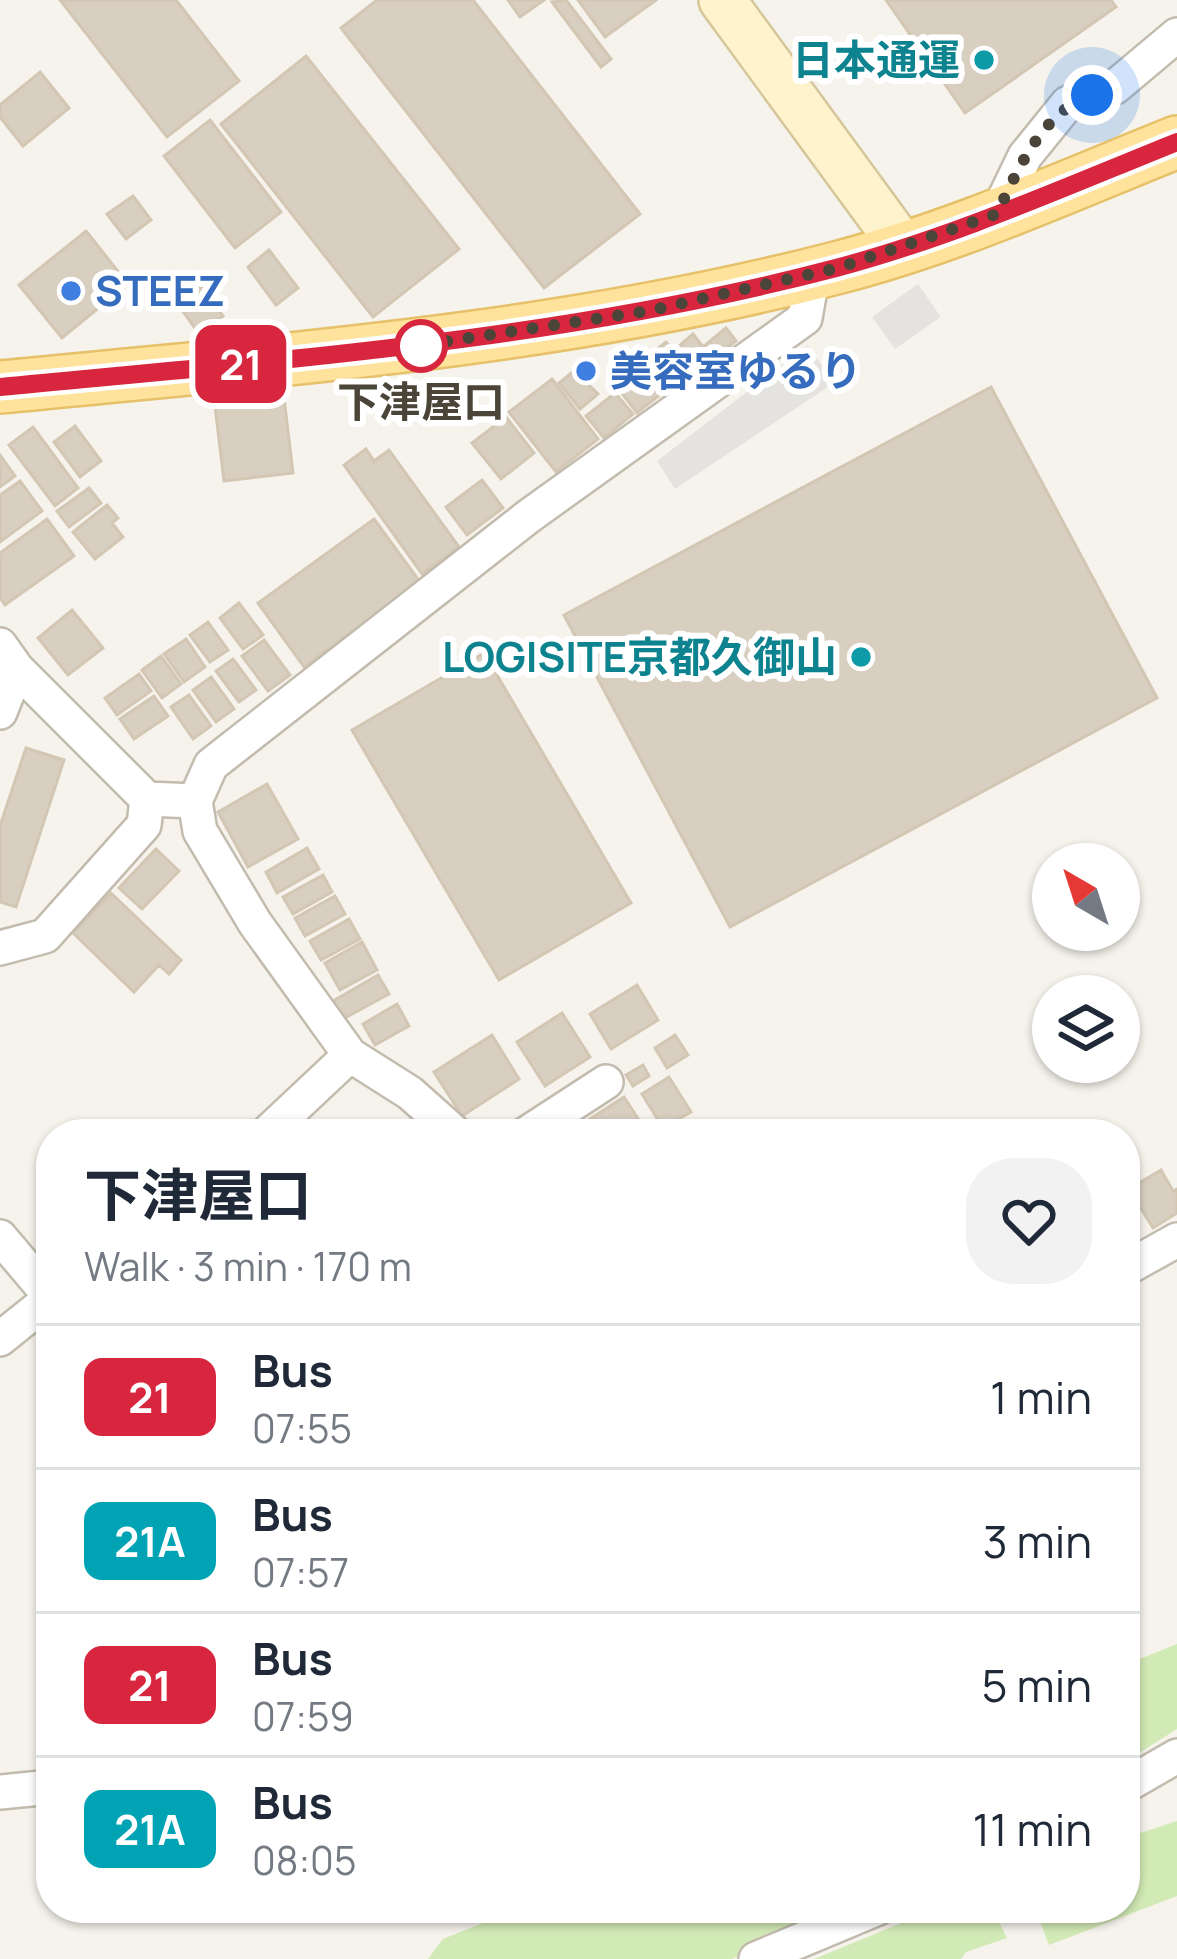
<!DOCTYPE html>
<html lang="en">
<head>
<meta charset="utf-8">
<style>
	body { margin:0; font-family:Manrope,"Noto Sans JP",sans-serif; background:#f2f2f3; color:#1f2937; height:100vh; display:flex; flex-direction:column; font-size:45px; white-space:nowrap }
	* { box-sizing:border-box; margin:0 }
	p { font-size:39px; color:#747a83 }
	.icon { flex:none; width:66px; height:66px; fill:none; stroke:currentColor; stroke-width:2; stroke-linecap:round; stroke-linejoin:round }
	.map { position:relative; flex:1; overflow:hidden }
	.details { position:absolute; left:36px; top:1119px; width:1104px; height:804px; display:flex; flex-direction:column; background:#fff; border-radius:48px; box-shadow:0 3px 9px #0004 }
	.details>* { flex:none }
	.badge { padding:0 24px; border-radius:18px; font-size:42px; line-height:78px }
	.needle { width:78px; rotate:321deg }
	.controls { position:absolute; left:1032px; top:843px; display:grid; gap:24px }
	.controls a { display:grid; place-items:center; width:108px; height:108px; border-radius:50%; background:#fff; box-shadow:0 3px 9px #0004; font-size:60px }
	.you { position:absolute; width:60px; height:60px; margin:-30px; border:9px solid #fff; border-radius:50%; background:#1a73e8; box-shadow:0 0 0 18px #1a73e833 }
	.map>.badge { position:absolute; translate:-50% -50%; box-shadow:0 0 0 6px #fff }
	.round { display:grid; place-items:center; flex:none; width:126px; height:126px; border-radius:48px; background:#f2f2f3 }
	.overview { display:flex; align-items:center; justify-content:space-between; height:204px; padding:0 48px }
	h1 { font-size:57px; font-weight:700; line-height:90px }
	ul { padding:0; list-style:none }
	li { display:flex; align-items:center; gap:36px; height:144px; padding:0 48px; border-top:3px solid #e0e1e3 }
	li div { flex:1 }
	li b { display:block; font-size:45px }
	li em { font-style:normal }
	li .badge { min-width:132px; font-weight:700; text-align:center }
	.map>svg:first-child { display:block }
</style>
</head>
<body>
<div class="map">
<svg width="1177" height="1959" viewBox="0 0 1177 1959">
	<rect width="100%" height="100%" fill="#f6f3ec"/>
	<path fill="#d2eab5" d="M1177 1644V1729L1125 1762V1665Z
		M1177 1821V1896L1049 1945 1035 1908H1125V1838Z
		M520 1908H850L732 1959H428L443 1939Z
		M938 1908H992L1007 1938 966 1952 961 1959H814Z"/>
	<path fill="#e5e3e0" d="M918 284 941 317 895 349 872 317Z
		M808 345 834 383 675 489 657 461Z"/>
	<path fill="#d8cfc1" stroke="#d3c7b4" stroke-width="3" d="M60 0H176L239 81 167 137Z
		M377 0H473L640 214 544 288 341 28Z
		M508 0H544L520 17Z
		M566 0 611 59 601 67 552 2Z
		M578 0H656L605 37Z
		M886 0H1111L1116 7 965 113Z
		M306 56 459 249 373 317 221 124Z
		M40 72 69 108 23 146 0 117V105Z
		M210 120 281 212 235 248 164 156Z
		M133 196 151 220 126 239 107 214Z
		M86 231 128 284 62 338 19 285Z
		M269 250 298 288 276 305 248 267Z
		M195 279 223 316 199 334 172 296Z
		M726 328 736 341 698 370 679 346 693 334 703 347Z
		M666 342 690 371 637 413 614 383Z
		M574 371 598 394 580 409 559 383Z
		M552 379 598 439 556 472 509 412Z
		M991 387 1157 698 730 927 564 615Z
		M615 393 633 414 604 438 586 416Z
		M284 398 293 473 224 481 215 406Z
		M506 417 534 453 501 479 472 443Z
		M75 426 101 461 80 477 54 442Z
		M33 427 78 488 55 506 9 445Z
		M366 449 374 461 389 450 459 547 422 574 344 465Z
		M0 455 15 476 0 487Z
		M482 480 503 508 467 535 446 507Z
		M20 481 42 511 0 542V495Z
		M89 488 101 503 69 527 57 511Z
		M107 505 118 518 112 523 123 537 95 559 73 532Z
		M47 519 74 556 5 605 0 598V553Z
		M374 519 420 582 304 667 258 603Z
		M239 603 263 635 243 649 220 618Z
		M72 610 103 648 68 675 38 638Z
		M208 622 228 650 210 662 190 635Z
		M186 639 205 667 184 682 164 654Z
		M264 640 290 675 268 691 242 656Z
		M484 653 631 903 499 980 352 730Z
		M161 656 181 684 162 698 142 670Z
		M233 659 256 690 239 702 216 671Z
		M139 674 151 691 117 715 105 698Z
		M211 677 234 709 216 722 193 690Z
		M189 695 211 726 193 739 171 707Z
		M154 696 168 716 134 739 120 719Z
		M26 748 64 760 16 907 0 902V826Z
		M267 784 298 839 248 867 218 812Z
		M307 848 319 869 277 893 266 872Z
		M156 849 179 871 142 909 119 888Z
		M323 875 332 892 293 914 283 897Z
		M111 893 181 960 169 974 159 965 134 992 73 933Z
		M335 896 345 914 305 936 295 918Z
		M349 919 360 939 321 960 310 941Z
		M362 942 377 970 340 990 325 963Z
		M378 975 389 994 343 1019 333 1001Z
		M637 985 658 1020 611 1049 590 1014Z
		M397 1004 409 1026 375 1045 363 1024Z
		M562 1013 590 1057 545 1086 517 1042Z
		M492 1035 519 1079 462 1116 434 1072Z
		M675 1035 688 1055 667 1068 655 1048Z
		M643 1065 649 1076 633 1086 626 1075Z
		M669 1077 691 1112 663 1128 642 1094Z
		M624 1097 648 1134H584L579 1126Z
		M1161 1170 1173 1191 1177 1189V1213L1153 1228 1129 1189Z"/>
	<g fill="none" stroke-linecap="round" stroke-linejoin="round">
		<defs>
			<path id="street" d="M997 214 1025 156 1068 103 1115 87 1177 35
				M0 645 17 669 147 799 195 801
				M0 712 17 669
				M0 948 45 936 144 825 147 799
				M266 1134 350 1055
				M456 1134 410 1093 350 1055 255 923 200 831 195 801 211 765 529 516 805 318 813 273
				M526 1134 606 1082
				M0 1237 51 1297
				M1125 1269 1177 1240
				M0 1339 51 1298
				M1125 1786 1177 1756
				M0 1792 51 1787
				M756 1959 878 1908"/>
			<path id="secondary" d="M722 0 903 247"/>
			<path id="primary" d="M0 387C281 360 562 339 836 268 953 238 1065 187 1177 142"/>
		</defs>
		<use href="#street" stroke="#c2bbae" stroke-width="38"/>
		<use href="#secondary" stroke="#d6c79b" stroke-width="50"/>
		<use href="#primary" stroke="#e6c16a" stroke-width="56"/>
		<use href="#street" stroke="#fff" stroke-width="33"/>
		<use href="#secondary" stroke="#fff3cd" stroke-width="45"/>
		<use href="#primary" stroke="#ffe39c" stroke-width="51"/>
	</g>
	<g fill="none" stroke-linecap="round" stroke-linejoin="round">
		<defs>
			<path id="line" d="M0 387C280 360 562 340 836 268 953 237 1065 187 1177 142"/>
		</defs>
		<use href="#line" stroke="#fff" stroke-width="27"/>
		<use href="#line" stroke="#d7263d" stroke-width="18"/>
		<path stroke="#4b4439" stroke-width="12" stroke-dasharray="0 21.6" d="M421 346 402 348 648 311 838 268 997 214C1018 169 1042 112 1092 95"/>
	</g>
	<g fill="#0f9aa8" stroke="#fff" stroke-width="4.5">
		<circle cx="984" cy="60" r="12"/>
		<circle cx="861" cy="657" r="12"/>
	</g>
	<g fill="#3f7fe0" stroke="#fff" stroke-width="4.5">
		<circle cx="71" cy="291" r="12"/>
		<circle cx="586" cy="371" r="12"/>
	</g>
	<circle fill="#fff" stroke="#d7263d" stroke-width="6" cx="421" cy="346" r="24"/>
	<g text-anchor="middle" stroke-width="12" stroke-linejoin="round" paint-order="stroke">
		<g font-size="42" font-weight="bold" fill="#0d838f" stroke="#fff" text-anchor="end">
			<text x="960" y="75">日本通運</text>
			<text x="837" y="672">LOGISITE京都久御山</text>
		</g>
		<g font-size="42" font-weight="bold" fill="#366cbe" stroke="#fff" text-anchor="start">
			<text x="95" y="306">STEEZ</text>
			<text x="610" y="386">美容室ゆるり</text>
		</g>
		<g font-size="42" font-weight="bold" fill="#4b4439" stroke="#fff">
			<text x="421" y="417">下津屋口</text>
		</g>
	</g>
</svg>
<div class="controls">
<a><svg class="needle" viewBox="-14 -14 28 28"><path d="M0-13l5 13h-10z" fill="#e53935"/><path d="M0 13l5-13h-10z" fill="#747a83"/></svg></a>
<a><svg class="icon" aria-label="layers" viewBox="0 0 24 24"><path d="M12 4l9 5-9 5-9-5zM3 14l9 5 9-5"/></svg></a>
</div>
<div class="you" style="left:1092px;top:95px"></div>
<b class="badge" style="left:241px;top:364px;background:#d7263d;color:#fff">21</b>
<section class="details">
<div class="overview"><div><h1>下津屋口</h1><p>Walk · 3 min · 170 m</p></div><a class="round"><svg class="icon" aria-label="heart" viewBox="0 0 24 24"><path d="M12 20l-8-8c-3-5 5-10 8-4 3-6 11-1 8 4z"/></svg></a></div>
<ul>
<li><span class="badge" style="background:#d7263d;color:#fff">21</span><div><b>Bus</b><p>07:55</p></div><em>1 min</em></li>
<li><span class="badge" style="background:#00a3b4;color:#fff">21A</span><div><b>Bus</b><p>07:57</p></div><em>3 min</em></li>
<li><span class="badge" style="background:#d7263d;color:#fff">21</span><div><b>Bus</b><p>07:59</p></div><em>5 min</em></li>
<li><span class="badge" style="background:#00a3b4;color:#fff">21A</span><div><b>Bus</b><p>08:05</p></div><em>11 min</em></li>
</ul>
</section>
</div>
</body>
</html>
